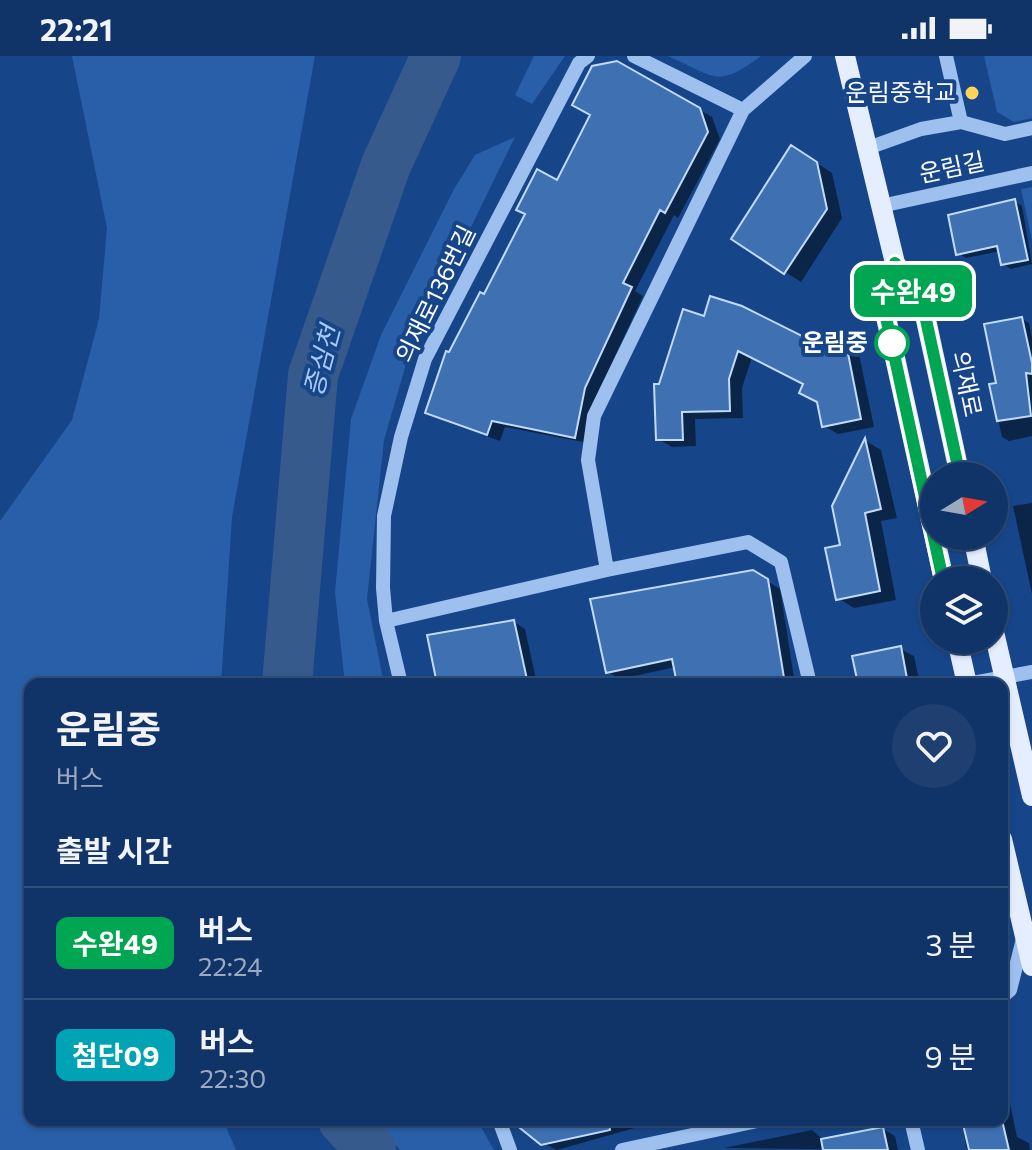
<!DOCTYPE html>
<html lang="ko">
<head>
<meta charset="utf-8">
<style>
	body { margin:0; font-family:Commissioner,"Noto Sans KR",sans-serif; background:#1e3f70; color:#f1f3f6; height:100vh; display:flex; flex-direction:column; font-size:30px; white-space:nowrap }
	* { box-sizing:border-box; margin:0 }
	p { font-size:26px; color:#9caac0 }
	.icon { flex:none; width:44px; height:44px; fill:none; stroke:currentColor; stroke-width:2; stroke-linecap:round; stroke-linejoin:round }
	.map { position:relative; flex:1; overflow:hidden }
	.side { position:absolute; left:24px; top:622px; width:984px; height:448px; display:flex; flex-direction:column; background:#103467; border-radius:16px; box-shadow:0 2px 6px #0004,0 0 0 2px #304f7b }
	.side>* { flex:none }
	.badge { padding:0 16px; border-radius:12px; font-size:28px; line-height:52px }
	.needle { width:52px; rotate:79deg }
	.fabs { position:absolute; left:920px; top:406px; display:grid; gap:16px }
	.fabs a { display:grid; place-items:center; width:88px; height:88px; border-radius:50%; background:#103467; box-shadow:0 2px 6px #0004,0 0 0 2px #304f7b; font-size:40px }
	.map>.badge { position:absolute; translate:-50% -50%; box-shadow:0 0 0 4px #fff }
	h2 { padding:0 32px; font-size:30px; line-height:72px }
	.round { display:grid; place-items:center; flex:none; width:84px; height:84px; border-radius:42px; background:#1e3f70 }
	.summary { display:flex; align-items:center; justify-content:space-between; height:136px; padding:0 32px }
	h1 { font-size:38px; font-weight:700; line-height:60px }
	ul { padding:0; list-style:none }
	li { display:flex; align-items:center; gap:24px; height:112px; padding:0 32px; border-top:2px solid #304f7b }
	li div { flex:1 }
	li b { display:block; font-size:30px }
	li em { font-style:normal }
	li .badge { min-width:88px; font-weight:700; text-align:center }
	.status { display:flex; justify-content:space-between; align-items:center; height:56px; padding:0 40px; background:#103467; direction:ltr }
	.status svg { height:22px; fill:currentColor }
	.map>svg:first-child { display:block }
</style>
</head>
<body>
<div class="status"><b>22:21</b><svg viewBox="0 0 49 12"><path d="M0 12V9h3v3zM5 12V6h3v6zM10 12V3h3v9zM15 12V0h3v12zM26 1h20v11H26zM47 4h2v5h-2z"/></svg></div>
<div class="map">
<svg width="1032" height="1094" viewBox="0 0 1032 1094">
	<rect width="100%" height="100%" fill="#164689"/>
	<path fill="#285fa8" d="M72 0H315L232 461 221 628H30V1064H223L236 1094H0V465L72 364 99 263 107 172Z
		M534 0H565L532 48 515 39Z
		M668 0H761C717 33 715 21 668 0Z
		M984 0H1032V62L1014 66 997 56Z
		M515 81 409 298 384 384 367 543 384 628H345L335 536 351 363 381 279 454 133 475 99Z
		M1032 131V184L1021 133Z
		M374 1064H477L494 1094H400Z"/>
	<path fill="#0007" d="M617 7 712 61 720 83 678 162 674 159 635 235 643 240 597 339 588 387 505 371 500 385 440 363 427 356 450 299 558 126Z
		M808 101 832 117 842 162 801 226 733 183Z
		M1014 145 1022 150 1032 208 1011 213 1003 208 1000 195 966 202 958 197Z
		M684 256 823 293 845 289 859 298 874 371 838 378 824 370 819 346 806 328 752 301 742 332 743 362 695 363 696 390 672 391 658 383 661 330Z
		M1022 263 1029 267 1032 282V380L1009 385 1002 381 991 330 998 328Z
		M866 385 881 394 897 462 881 465 896 544 854 552 838 542 842 490 834 451Z
		M1032 447V538L1013 450Z
		M753 516 780 533 795 628H679L676 611 620 623 608 616Z
		M514 566 525 573 537 628H438Z
		M900 593 914 600 920 628H860Z
		M1002 984 1009 1018 1004 1019 1017 1081 1029 1087 1030 1094H967L961 1064H1002Z
		M525 1064H663L557 1094 542 1087Z
		M883 1073 895 1080 898 1094 724 1092 812 1074 825 1085Z"/>
	<g fill="none" stroke-linecap="round" stroke-linejoin="round">
		<path stroke="#365a8b" stroke-width="50" d="M287 628 313 319 386 109 436 0
			M343 1064 371 1094"/>
	</g>
	<path fill="#3e70b2" stroke="#c3dbfb" stroke-width="2" d="M617 5 700 52 708 76 665 157 660 154 623 227 632 231 585 332 575 382 492 365 487 379 425 357 446 295 449 296 480 236 484 238 525 158 516 154 537 113 557 124 590 59 572 49 592 10Z
		M791 89 817 106 827 153 784 218 731 183Z
		M1015 143 1028 204 1001 209 997 190 956 199 948 159Z
		M710 240 742 250 822 290 828 279 846 287 861 363 822 371 817 346 799 337 803 328 738 295 729 323 730 355 682 356 683 384H656L654 328H659L683 253 704 260Z
		M1022 261 1032 307V318L1026 317 1031 360 997 365 989 328 996 327 984 268Z
		M865 382 881 453 865 457 880 535 836 544 825 492 840 489 832 450Z
		M753 514 768 523 785 628H677L672 603 606 617 590 543Z
		M514 564 528 628H437L427 579Z
		M901 590 908 628H858L852 600Z
		M510 1064H609L610 1074 541 1089Z
		M962 1064H1002L1009 1094H969Z
		M883 1071 888 1094H823L821 1083Z"/>
	<g fill="none" stroke-linecap="round" stroke-linejoin="round">
		<path stroke="#9dc0ef" stroke-width="14" d="M634 0 743 54
			M961 66 1005 78 1032 72
			M868 92 921 73 961 66 946 0
			M881 150 1032 117
			M607 514 588 404 594 360 743 54 805 0
			M386 565 607 514 748 486 781 506 810 628
			M401 628 386 565 383 532 384 460 401 381 425 303 579 7 588 0
			M967 628 1032 616
			M1002 941 1010 934 1023 883
			M499 1064 510 1094
			M911 1064 918 1094
			M622 1094 762 1064"/>
		<path stroke="#e5eeff" stroke-width="20" d="M845 0 895 207 923 250 960 420
			M895 207 884 252 944 524
			M973 480 982 524
			M994 576 1032 740
			M957 584 967 628
			M1002 783 1032 910"/>
	</g>
	<g fill="none" stroke-linecap="round" stroke-linejoin="round">
		<defs>
			<path id="line" d="M943 524 884 252 895 207 923 250 960 420"/>
		</defs>
		<use href="#line" stroke="#fff" stroke-width="18"/>
		<use href="#line" stroke="#00a651" stroke-width="12"/>
	</g>
	<circle fill="#ffd35b" stroke="#164689" stroke-width="3" cx="972" cy="37" r="8"/>
	<circle fill="#fff" stroke="#00a651" stroke-width="4" cx="892" cy="287" r="16"/>
	<g text-anchor="middle" stroke-width="8" stroke-linejoin="round" paint-order="stroke">
		<g font-size="24" fill="#fff" stroke="#164689" text-anchor="end">
			<text x="956" y="45">운림중학교</text>
		</g>
		<g font-size="24" fill="#fff" stroke="#164689">
			<text transform="translate(952 112) rotate(-12)" y="8">운림길</text>
			<text transform="translate(436 238) rotate(-64)" y="8">의재로136번길</text>
			<text transform="translate(966 328) rotate(78)" y="8">의재로</text>
		</g>
		<g font-size="24" font-weight="bold" fill="#fff" stroke="#164689" text-anchor="end">
			<text x="868" y="295">운림중</text>
		</g>
		<g font-size="26" font-style="italic" fill="#a9caf6" stroke="#164689">
			<text transform="translate(322 305) rotate(-75)" y="9">증심천</text>
		</g>
	</g>
</svg>
<div class="fabs">
<a><svg class="needle" viewBox="-14 -14 28 28"><path d="M0-13l5 13h-10z" fill="#e53935"/><path d="M0 13l5-13h-10z" fill="#9caac0"/></svg></a>
<a><svg class="icon" aria-label="layers" viewBox="0 0 24 24"><path d="M12 4l9 5-9 5-9-5zM3 14l9 5 9-5"/></svg></a>
</div>
<b class="badge" style="left:913px;top:235px;background:#00a651;color:#fff">수완49</b>
<section class="side">
<div class="summary"><div><h1>운림중</h1><p>버스</p></div><a class="round"><svg class="icon" aria-label="heart" viewBox="0 0 24 24"><path d="M12 20l-8-8c-3-5 5-10 8-4 3-6 11-1 8 4z"/></svg></a></div>
<h2>출발 시간</h2>
<ul>
<li><span class="badge" style="background:#00a651;color:#fff">수완49</span><div><b>버스</b><p>22:24</p></div><em>3 분</em></li>
<li><span class="badge" style="background:#00a3b4;color:#fff">첨단09</span><div><b>버스</b><p>22:30</p></div><em>9 분</em></li>
</ul>
</section>
</div>
</body>
</html>
